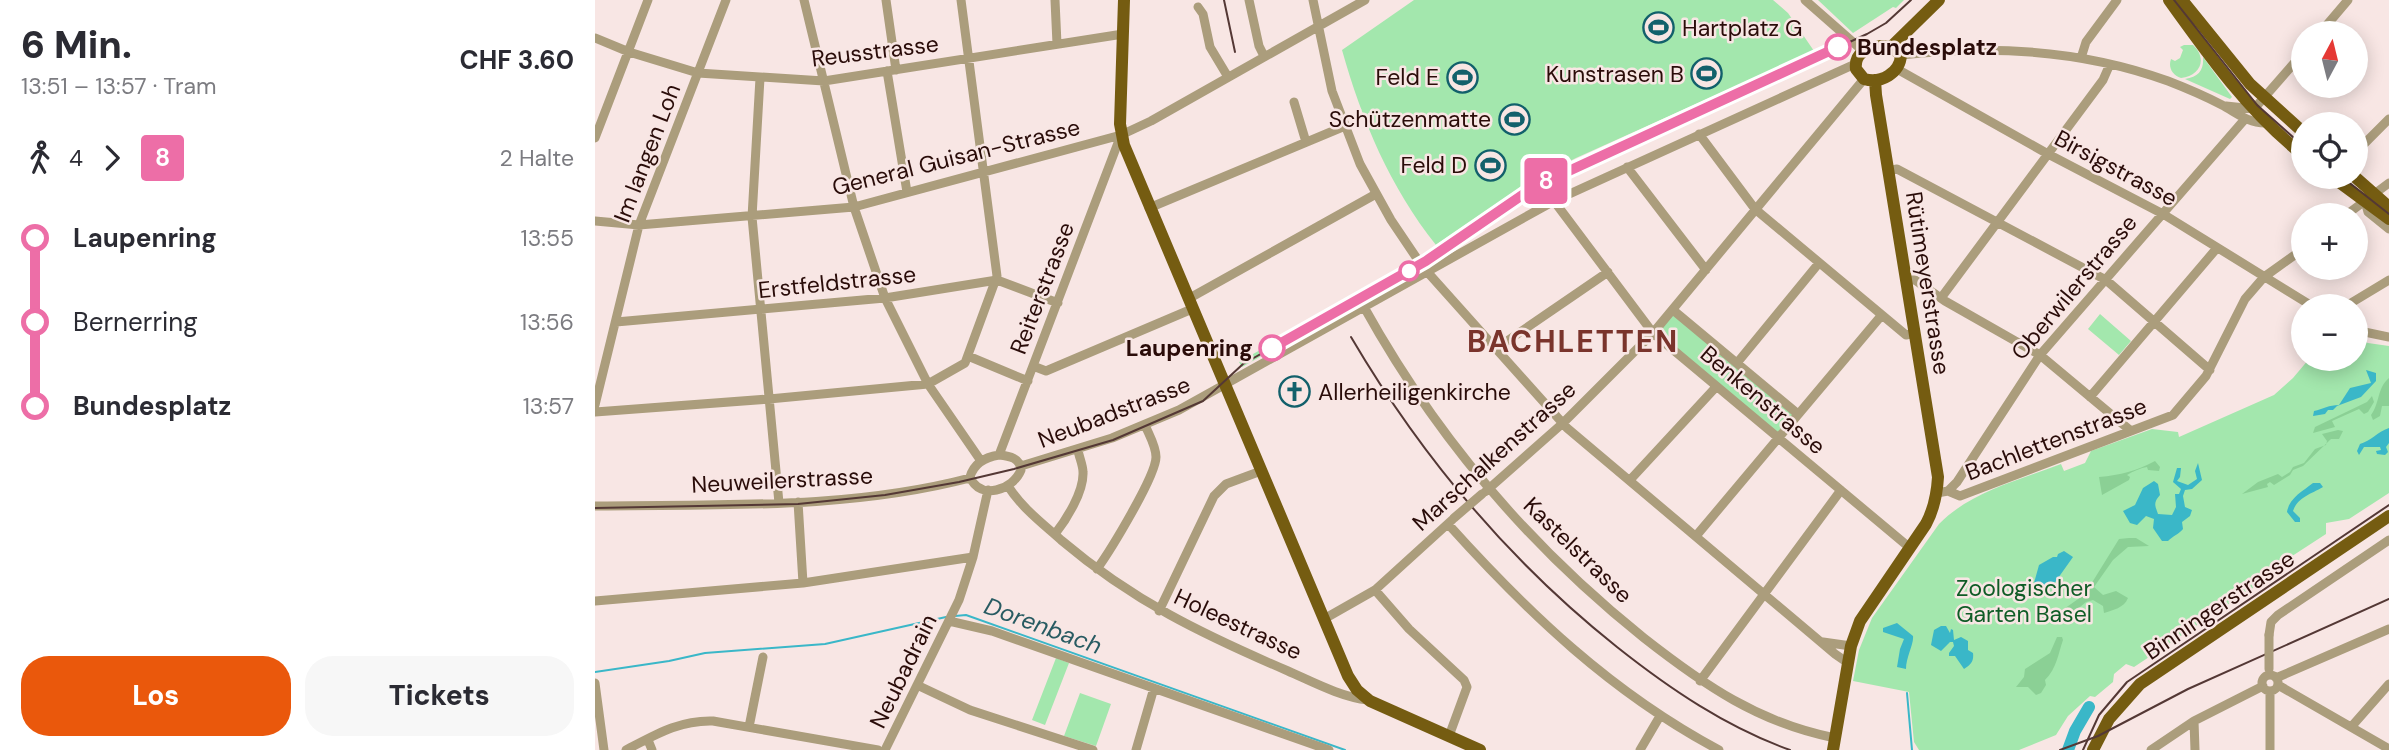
<!DOCTYPE html>
<html lang="de">
<head>
<meta charset="utf-8">
<style>
	body { margin:0; font-family:"DM Sans",sans-serif; background:#f7f7f7; color:#2b2b33; height:100vh; display:flex; flex-direction:column; font-size:26px; white-space:nowrap }
	* { box-sizing:border-box; margin:0 }
	p { font-size:23px; color:#7c7c81 }
	.icon { flex:none; width:38px; height:38px; fill:none; stroke:currentColor; stroke-width:2; stroke-linecap:round; stroke-linejoin:round }
	.map { position:relative; flex:1; overflow:hidden }
	.panel { display:flex; flex-direction:column; background:#fff; width:595px }
	.panel>* { flex:none }
	.badge { padding:0 14px; border-radius:5px; font-size:24px; line-height:46px }
	.needle { width:46px; rotate:7deg }
	.buttons { position:absolute; left:1696px; top:21px; display:grid; gap:14px }
	.buttons a { display:grid; place-items:center; width:77px; height:77px; border-radius:50%; background:#fff; box-shadow:0 4px 18px #0003; font-size:35px }
	.map>.badge { position:absolute; translate:-50% -50%; box-shadow:0 0 0 4px #fff }
	.legs { display:flex; align-items:center; gap:10px; height:77px; padding:0 21px; font-size:23px }
	.legs p { margin-inline-start:auto }
	.overview { display:flex; align-items:center; justify-content:space-between; height:119px; padding:0 21px }
	h1 { font-size:38px; font-weight:800; line-height:52px }
	.button { display:flex; gap:14px; margin-top:auto; padding:14px 21px }
	.button a { flex:1; height:80px; border-radius:28px; background:#ea580c; color:#fff; font-size:28px; font-weight:800; line-height:80px; text-align:center }
	.button a+a { background:#f7f7f7; color:#2b2b33 }
	ul { padding:0 21px; list-style:none }
	li { display:flex; align-items:center; gap:24px; height:84px; font-size:26px }
	li i { display:grid; place-items:center; width:10px; height:100%; margin:0 9px; background:currentColor }
	li i::after { content:''; width:18px; height:18px; margin:-9px; border:5px solid; border-radius:50%; background:#fff }
	li p { margin-inline-start:auto }
	li:first-child i { background:linear-gradient(#0000 50%,currentColor 0) }
	li:last-child i { background:linear-gradient(currentColor 50%,#0000 0) }
	main { display:flex; flex:1; min-height:0 }
	.map>svg:first-child { display:block }
</style>
</head>
<body>
<main>
<section class="panel">
<div class="overview"><div><h1>6 Min.</h1><p>13:51 – 13:57 · Tram</p></div><b>CHF 3.60</b></div>
<div class="legs"><svg class="icon" aria-label="walk" viewBox="0 0 24 24"><circle cx="13" cy="4" r="2"/><path d="M13 8l-2 6 4 7M11 14l-3 7M7 12l3-4h3l4 4"/></svg>4<svg class="icon" aria-label="forward" viewBox="0 0 24 24"><path d="M9 5l7 7-7 7"/></svg><b class="badge" style="background:#ed6ea7;color:#fff">8</b><p>2 Halte</p></div>
<ul>
<li><i style="color:#ed6ea7"></i><b>Laupenring</b><p>13:55</p></li>
<li><i style="color:#ed6ea7"></i><span>Bernerring</span><p>13:56</p></li>
<li><i style="color:#ed6ea7"></i><b>Bundesplatz</b><p>13:57</p></li>
</ul>
<div class="button"><a>Los</a><a>Tickets</a></div>
</section>
<div class="map">
<svg width="1794" height="750" viewBox="0 0 1794 750">
	<rect width="100%" height="100%" fill="#f8e6e4"/>
	<path fill="#a3e7ad" d="M819 0H1178L1193 13 1219 51 981 158 932 183 841 245C795 187 767 121 747 50Z
		M1223 0H1309L1301 8 1298 7 1258 33Z
		M1589 45H1598C1613 59 1605 76 1586 78 1577 75 1573 67 1576 59L1580 61 1585 58 1588 50 1585 47Z
		M1608 57 1637 97 1635 99 1590 79C1604 77 1609 70 1608 57Z
		M814 265 818 270 647 367 644 362Z
		M1081 309 1204 412 1184 437 1060 334Z
		M1505 314 1536 341 1524 355 1493 329Z
		M1761 338 1773 343 1794 346V493L1754 519 1731 523V534L1671 573 1661 586 1539 667 1531 664 1519 674 1518 682 1500 697 1495 696 1473 716 1461 735 1424 750H1324L1319 742 1314 692 1258 681 1264 650 1277 618 1344 524C1375 492 1425 480 1466 464L1469 471 1490 463 1496 451 1557 429 1583 432 1584 437 1679 395 1698 378 1714 359H1760Z
		M461 658 474 663 450 725 437 720Z
		M485 693 516 704 501 746 469 736Z"/>
	<path fill="#8bd095" d="M1794 378V406H1787L1785 416 1778 420 1776 415C1785 403 1782 388 1794 378Z
		M1777 396 1779 402 1773 412 1769 414 1764 409 1737 421 1740 427 1718 433 1720 427 1772 402Z
		M1743 430 1748 431 1744 439H1736L1708 466 1698 470 1695 475 1679 485 1675 482 1672 484 1673 487 1647 494 1663 482 1683 474 1687 477 1695 472 1698 467 1709 463 1720 449 1731 445 1732 441 1727 434Z
		M1560 461 1565 467 1564 471 1553 470 1552 467C1546 468 1538 471 1532 475L1535 477 1534 480 1507 495 1504 477C1526 475 1541 471 1560 461Z
		M1534 538H1541L1554 546 1533 547 1518 560 1499 587 1508 595 1521 591 1533 598C1529 608 1518 610 1509 613L1508 606 1498 600 1491 602 1467 622 1465 619 1466 611 1486 597 1494 596 1493 589 1524 539Z
		M1462 637H1467L1468 640C1463 654 1462 668 1450 680L1451 685 1446 693 1441 695 1433 687H1421L1429 677 1430 669 1455 653Z"/>
	<path fill="#3ab7c8" d="M1771 370 1781 373V381L1766 397 1742 406 1738 410H1733L1730 414 1718 416 1719 411C1728 409 1734 405 1744 405L1755 388 1776 383Z
		M1794 428V443L1791 447 1793 452 1790 455 1782 454 1781 451 1786 450 1785 447H1769L1764 455 1762 451 1765 444C1776 441 1782 432 1794 428Z
		M1603 463 1607 480 1597 489 1590 490 1588 496 1590 507 1597 510 1595 516 1587 522 1588 529C1584 534 1578 536 1573 541H1567L1558 528 1559 519 1551 516 1542 525 1535 523 1528 511 1540 505 1548 488 1559 481 1563 484 1565 495C1558 503 1560 505 1563 514L1577 515 1581 507 1580 494H1584L1586 489 1578 482 1582 468H1586L1585 477 1582 481 1593 485 1602 479 1600 471Z
		M1718 483H1725L1728 487C1716 494 1703 497 1698 511L1705 518V522H1700L1692 512C1694 498 1708 491 1718 483Z
		M1469 551 1478 557 1456 588 1452 590 1439 583 1444 565 1458 557H1462L1463 554Z
		M1302 623 1318 636C1319 644 1311 657 1311 669L1302 667 1305 649 1309 639 1288 632V628Z
		M1346 626H1351L1355 633 1356 629 1358 630 1359 640 1366 637 1373 641V650L1378 653C1379 661 1376 665 1369 669L1360 656H1354V653L1359 646 1358 642H1355L1346 651 1336 645 1339 630Z"/>
	<g fill="none" stroke-linecap="round" stroke-linejoin="round">
		<path stroke="#3ab7c8" stroke-width="2" d="M360 616 371 615 750 750
			M0 672 74 661 110 653 230 644 351 617
			M1312 693 1317 750"/>
		<path stroke="#3ab7c8" stroke-width="12" d="M1473 750 1480 731 1494 707"/>
		<path stroke="#ab9d7c" stroke-width="9" d="M209 0 259 207 290 298 333 384 386 461
			M291 0 301 70
			M460 0 462 44
			M654 0 664 46 669 56
			M718 0 737 91 765 164 796 220 827 266 972 428 1240 654 1253 663
			M1210 0 1268 51
			M603 7 608 14 615 47 633 77
			M1725 33 1753 0
			M0 38 34 52 103 73 229 81 528 34
			M1306 55C1395 45 1488 50 1573 81 1591 88 1610 96 1627 105 1642 113 1653 123 1670 123
			M1486 58 1491 42 1522 0
			M1302 69 1453 154 1568 214 1717 306
			M292 71 312 192
			M165 78 157 217 184 503
			M699 102 711 142
			M1631 106 1659 109 1708 53
			M1104 134 1160 209 1311 335 1320 333
			M0 138 53 0
			M1760 153 1794 119
			M1032 167 1111 270
			M1293 171 1302 169 1511 280 1615 370
			M959 201 1058 333 1315 548
			M1770 201 1773 212 1794 229
			M554 208 750 126
			M1751 215 1794 183
			M0 221 44 225 259 207 526 135 556 121 770 0
			M1311 280H1320L1350 301 1445 355 1536 431
			M1346 298 1508 80 1515 64
			M593 299 781 194
			M1751 306 1794 280
			M769 307C840 435 935 547 1049 638 1109 685 1164 723 1240 738
			M1078 310 1203 414
			M21 322 290 298 402 280 463 303
			M1760 330 1794 337
			M902 348 1013 272
			M373 356 433 381
			M1142 363 1224 263
			M438 366 451 371 597 309
			M1495 397 1622 248
			M0 405 44 225 131 0
			M0 412 174 399 333 384 370 363 402 276 366 0
			M404 455 526 135
			M404 455C415 456 425 458 426 470 418 490 385 501 375 477 379 463 391 457 404 455Z
			M426 466 517 438 584 410 959 201 1260 64
			M1035 480 1121 387
			M413 486C427 508 447 523 466 540 538 601 607 634 693 671 718 682 746 697 773 700
			M1353 491 1365 496 1578 415 1611 376 1650 299 1669 277 1708 249
			M890 492 968 423 1058 333 1269 79
			M1342 493 1353 491 1362 482 1445 355 1650 119
			M203 502 208 583
			M0 506C124 504 253 510 375 478
			M853 524C933 613 1017 693 1124 750
			M460 534C471 520 489 492 488 472 488 465 484 457 483 450
			M1101 536 1286 316
			M502 569C515 551 561 476 561 457 561 446 554 435 550 425
			M780 590 814 629 869 680 872 687 854 736
			M0 601 208 583 378 557
			M564 611 619 496 631 484 666 471
			M729 619 780 590 857 520
			M354 621 397 631 734 750
			M1674 635 1676 622 1683 615 1794 540
			M1228 642 1256 646
			M1667 683a8 8 0 1 1 16 0a8 8 0 1 1-16 0Z
			M1681 678 1794 629
			M1105 681 1246 490
			M0 683 9 750
			M322 685 375 710 498 750
			M1683 685 1794 749
			M1599 721 1600 750
			M1757 726 1794 684
			M154 727 168 657
			M53 740 57 750
			M31 750C60 735 84 720 118 721L283 750
			M290 750 364 600 378 557 393 490
			M541 750 559 688
			M1045 750 1065 716
			M1556 750 1599 721 1668 686
			M1675 750V691"/>
		<path stroke="#755c11" stroke-width="12" d="M529 0 525 124 529 145 753 676 762 690 775 701 885 750
			M1574 0C1614 56 1654 112 1708 155
			M1587 0 1655 84 1708 132
			M1285 46 1296 47 1306 55C1305 73 1286 84 1269 79L1261 69C1259 53 1271 49 1285 46Z
			M1296 47 1344 0
			M1737 177 1794 219
			M1760 177 1794 207
			M1238 750 1256 646 1265 621 1331 524C1339 509 1342 494 1343 477L1281 95 1280 80
			M1498 750 1514 719 1545 684 1794 516"/>
		<path stroke="#543835" stroke-width="2" d="M1579 0 1662 105 1708 146
			M1747 177 1794 214
			M0 508 203 504 290 495 364 482 419 469 518 440 608 401 648 364 831 261 939 187 1272 34 1291 23 1316 0
			M1488 750 1504 715 1532 682 1794 505"/>
		<path stroke="#543835" stroke-width="2" d="M629 0 640 52
			M756 337C826 456 914 561 1022 647 1075 689 1131 727 1195 750
			M1465 750 1503 736 1593 689 1794 599"/>
		<path stroke="#ab9d7c" stroke-width="9" d="M859 518 887 494
			M1674 635V669"/>
	</g>
	<g fill="none" stroke-linecap="round" stroke-linejoin="round">
		<defs>
			<path id="line-1" d="M677 348 831 261 939 187 1243 47"/>
		</defs>
		<use href="#line-1" stroke="#fff" stroke-width="16"/>
		<use href="#line-1" stroke="#ed6ea7" stroke-width="10"/>
	</g>
	<defs>
		<symbol id="stadium-ring" viewBox="-11 -11 22 22"><circle r="9.5" fill="#f8e6e4" stroke="#12606b" stroke-width="1.5"/><path d="M0-5a6.5 5 0 1 0 0 10a6.5 5 0 1 0 0-10ZM-3.5-1.8h7v3.6h-7Z" fill="#12606b"/></symbol>
		<symbol id="church-ring" viewBox="-11 -11 22 22"><circle r="9.5" fill="#f8e6e4" stroke="#12606b" stroke-width="1.5"/><path d="M-1.2-6h2.4v3.5h3.3v2.4h-3.3V6h-2.4V-.1h-3.3v-2.4h3.3Z" fill="#12606b"/></symbol>
	</defs>
	<g fill-rule="evenodd">
		<use href="#stadium-ring" x="1046" y="10" width="35" height="35"/>
		<use href="#stadium-ring" x="1094" y="56" width="35" height="35"/>
		<use href="#stadium-ring" x="850" y="60" width="35" height="35"/>
		<use href="#stadium-ring" x="902" y="102" width="35" height="35"/>
		<use href="#stadium-ring" x="878" y="148" width="35" height="35"/>
		<use href="#church-ring" x="682" y="374" width="35" height="35"/>
	</g>
	<g fill="#fff" stroke="#ed6ea7" stroke-width="3.5">
		<circle cx="1243" cy="47" r="12"/>
		<circle cx="814" cy="271" r="9"/>
		<circle cx="677" cy="348" r="12"/>
	</g>
	<g text-anchor="middle" stroke-width="5" stroke-linejoin="round" paint-order="stroke">
		<g font-size="23" fill="#2a0c09" stroke="#f8e6e4" text-anchor="end">
			<text x="1087" y="36" text-anchor="start">Hartplatz G</text>
			<text x="1089" y="82">Kunstrasen B</text>
			<text x="844" y="85">Feld E</text>
			<text x="896" y="127">Schützenmatte</text>
			<text x="872" y="173">Feld D</text>
			<text x="723" y="400" text-anchor="start">Allerheiligenkirche</text>
		</g>
		<g font-size="23" font-weight="bold" fill="#2a0c09" stroke="#f8e6e4" text-anchor="start">
			<text x="1262" y="55">Bundesplatz</text>
			<text x="658" y="356" text-anchor="end">Laupenring</text>
		</g>
		<g font-size="23" fill="#2a0c09" stroke="#f8e6e4">
			<text transform="translate(280 51) rotate(-7)" y="8">Reusstrasse</text>
			<text transform="translate(52 153) rotate(-69)" y="8">Im langen Loh</text>
			<text transform="translate(361 157) rotate(-14)" y="8">General Guisan-Strasse</text>
			<text transform="translate(1521 168) rotate(28)" y="8">Birsigstrasse</text>
			<text transform="translate(242 282) rotate(-6)" y="8">Erstfeldstrasse</text>
			<text transform="translate(1333 283) rotate(81)" y="8">Rütimeyerstrasse</text>
			<text transform="translate(1479 287) rotate(-50)" y="8">Oberwilerstrasse</text>
			<text transform="translate(447 288) rotate(-69)" y="8">Reiterstrasse</text>
			<text transform="translate(1168 400) rotate(40)" y="8">Benkenstrasse</text>
			<text transform="translate(519 412) rotate(-21)" y="8">Neubadstrasse</text>
			<text transform="translate(1461 439) rotate(-21)" y="8">Bachlettenstrasse</text>
			<text transform="translate(899 456) rotate(-42)" y="8">Marschalkenstrasse</text>
			<text transform="translate(187 480) rotate(-3)" y="8">Neuweilerstrasse</text>
			<text transform="translate(983 550) rotate(44)" y="8">Kastelstrasse</text>
			<text transform="translate(1624 605) rotate(-34)" y="8">Binningerstrasse</text>
			<text transform="translate(643 624) rotate(25)" y="8">Holeestrasse</text>
			<text transform="translate(308 671) rotate(-64)" y="8">Neubadrain</text>
		</g>
		<g font-size="23" fill="#0f5c26" stroke="#f8e6e4">
			<text x="1429" y="596">Zoologischer<tspan x="1429" dy="26">Garten Basel</tspan></text>
		</g>
		<g font-size="24" font-style="italic" fill="#285b62" stroke="#f8e6e4">
			<text transform="translate(448 626) rotate(20)" y="8">Dorenbach</text>
		</g>
		<g font-size="30" font-weight="bold" letter-spacing="2" fill="#7a342c" stroke="#f8e6e4">
			<text x="978" y="352">BACHLETTEN</text>
		</g>
	</g>
</svg>
<div class="buttons">
<a><svg class="needle" viewBox="-14 -14 28 28"><path d="M0-13l5 13h-10z" fill="#e53935"/><path d="M0 13l5-13h-10z" fill="#7c7c81"/></svg></a>
<a><svg class="icon" aria-label="locate" viewBox="0 0 24 24"><circle cx="12" cy="12" r="6"/><path d="M12 2v4M12 18v4M2 12h4M18 12h4"/></svg></a>
<a>+</a>
<a>−</a>
</div>
<b class="badge" style="left:951px;top:181px;background:#ed6ea7;color:#fff">8</b>
</div>
</main>
</body>
</html>
